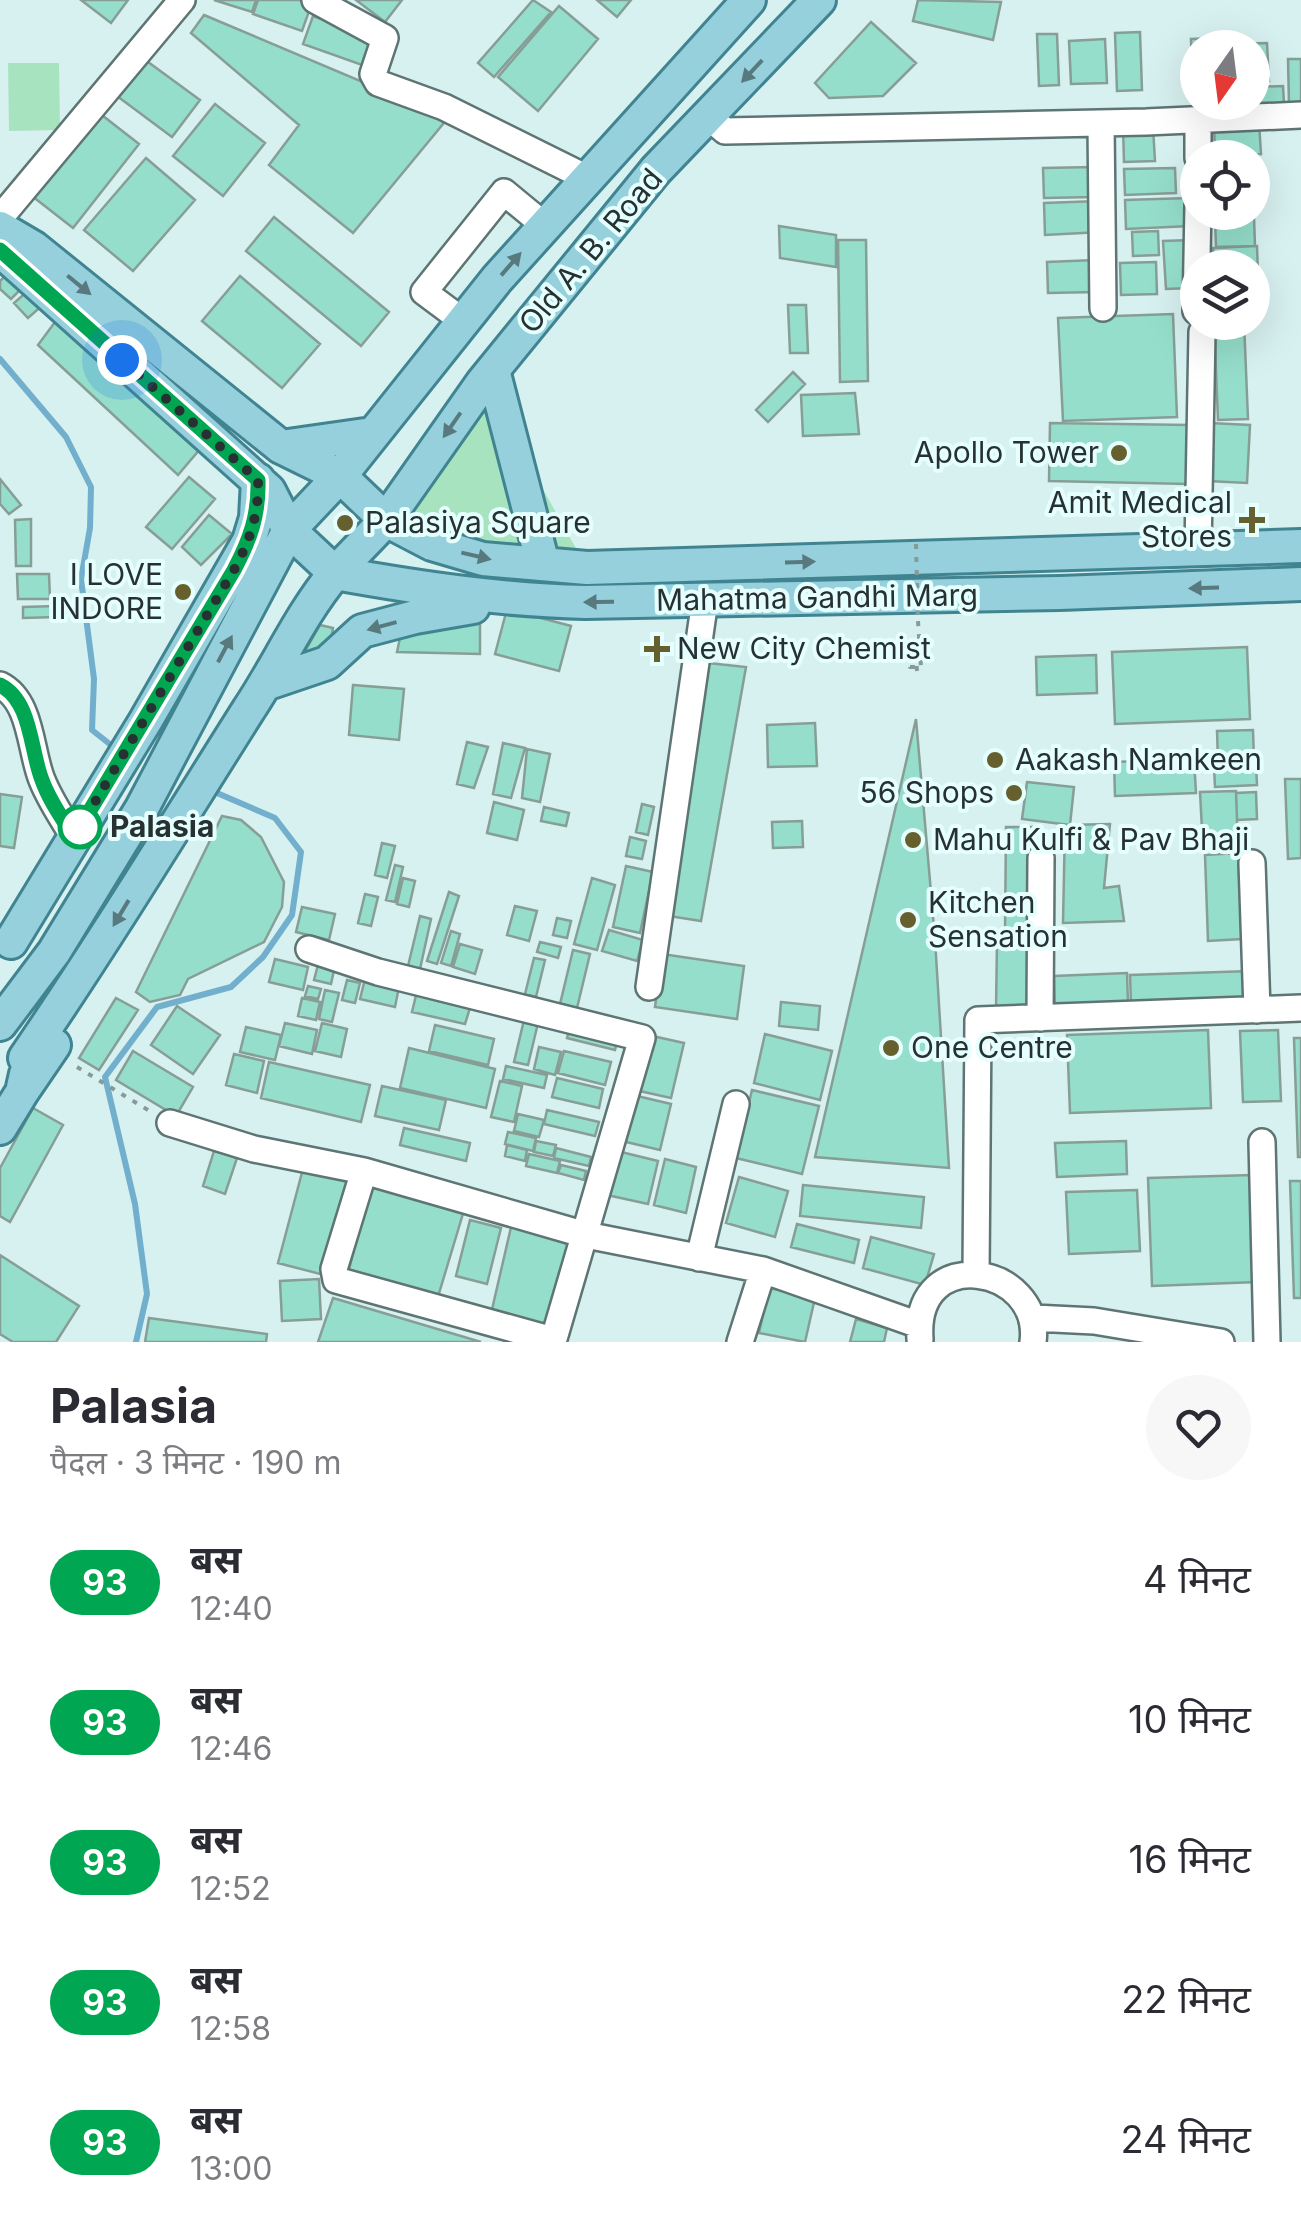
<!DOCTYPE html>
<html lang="hi">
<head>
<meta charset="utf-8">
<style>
	body { margin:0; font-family:Inter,"Noto Sans Devanagari",sans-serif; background:#f7f7f7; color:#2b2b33; height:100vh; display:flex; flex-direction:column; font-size:38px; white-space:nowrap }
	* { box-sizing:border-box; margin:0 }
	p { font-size:32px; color:#7c7c81 }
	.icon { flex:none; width:55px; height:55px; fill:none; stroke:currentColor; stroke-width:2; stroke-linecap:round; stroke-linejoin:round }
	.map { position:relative; height:1342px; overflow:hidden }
	.side { display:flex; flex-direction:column; background:#fff; flex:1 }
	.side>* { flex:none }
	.badge { padding:0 20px; border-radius:32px; font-size:35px; line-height:65px }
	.needle { width:65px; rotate:194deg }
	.tools { position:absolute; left:1180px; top:30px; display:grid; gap:20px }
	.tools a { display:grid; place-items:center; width:90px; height:90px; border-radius:50%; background:#fff; box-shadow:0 10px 40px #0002; font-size:50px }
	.you { position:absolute; width:50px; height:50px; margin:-25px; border:8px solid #fff; border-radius:50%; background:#1a73e8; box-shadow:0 0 0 15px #1a73e833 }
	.map>.badge { position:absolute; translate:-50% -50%; box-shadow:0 0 0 5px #fff }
	.round { display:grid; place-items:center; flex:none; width:105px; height:105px; border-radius:52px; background:#f7f7f7 }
	.headline { display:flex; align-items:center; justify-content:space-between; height:170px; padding:0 50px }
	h1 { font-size:48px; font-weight:700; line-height:75px }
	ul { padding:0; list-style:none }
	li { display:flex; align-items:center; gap:30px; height:140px; padding:0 50px }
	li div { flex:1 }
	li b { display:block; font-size:38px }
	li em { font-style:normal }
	li .badge { min-width:110px; font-weight:700; text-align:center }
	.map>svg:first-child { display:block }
</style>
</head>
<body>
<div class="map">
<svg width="1301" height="1342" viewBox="0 0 1301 1342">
	<rect width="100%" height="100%" fill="#d7f1f0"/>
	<path fill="#a8e3c0" d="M8 63H59L60 130 9 131Z
		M483 382 587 568 386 520Z"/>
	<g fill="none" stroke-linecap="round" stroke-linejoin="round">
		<path stroke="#71afcd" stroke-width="6" d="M0 359 66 437 91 487 90 528 81 579 94 679 92 730 116 749
			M136 1342 147 1294 135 1204 105 1077 157 1007 231 987 263 957 292 915 301 852 275 818 210 790"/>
	</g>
	<path fill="#95decb" stroke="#879e97" stroke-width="2.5" d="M81 0H128L111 23Z
		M214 0H256L252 12Z
		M258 0H313L302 31 253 14Z
		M356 0H402L385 22Z
		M533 0 551 12 494 77 478 63Z
		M597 0H631L617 17Z
		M918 0 1001 2 993 40 913 21Z
		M559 6 598 39 538 111 498 77Z
		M204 15 448 118 353 233 269 165 299 125 191 33Z
		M313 16 373 37 362 65 303 44Z
		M871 22 916 63 883 96 829 98 815 83Z
		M1140 32 1142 90 1117 91 1115 33Z
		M1037 34H1057L1059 85 1039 86Z
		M1218 38 1219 48H1198V82H1192L1191 39Z
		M1105 39 1107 83 1071 84 1069 41Z
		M1267 43 1269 81 1252 82V48H1229V44Z
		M144 59 200 100 172 137 117 96Z
		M1288 59H1301V104L1289 105Z
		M1283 86 1284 103 1239 104 1252 102V87Z
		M215 104 265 143 223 196 173 156Z
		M98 112 139 144 73 228 32 196Z
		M1259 122 1261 154 1215 156 1214 124Z
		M1153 127 1155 161 1124 162 1123 128Z
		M146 158 195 200 133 271 84 230Z
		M1259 158 1260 179H1252V159Z
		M1094 167 1095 197 1044 198 1043 168Z
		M1175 168 1176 193 1125 195 1124 169Z
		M1253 184 1254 217 1216 219 1215 212H1252Z
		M1189 198 1190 226 1126 229 1125 200Z
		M1099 201 1101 232 1045 235 1044 203Z
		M274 217 389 312 361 346 246 251Z
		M1254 217 1255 246 1216 247 1215 219Z
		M779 226 836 235V267L780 258Z
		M1158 231 1159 255 1133 256 1132 232Z
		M838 240H866L868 381 840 382Z
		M1191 240 1192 288 1166 289 1163 241Z
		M1257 246 1258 273H1252V268H1214L1213 248Z
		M1095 260 1097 292 1048 293 1047 262Z
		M1156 262 1157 294 1121 295 1120 263Z
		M18 263 33 277 11 299 0 289V281Z
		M240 276 320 344 282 388 202 321Z
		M39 281 53 296 28 318 14 303Z
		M788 305H806L808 353H790Z
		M61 314 200 449 178 475 38 345Z
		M1173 314 1177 417 1063 421 1058 318Z
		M1214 322H1244L1248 419 1218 420Z
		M793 372 805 384 768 422 756 410Z
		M855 393 859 434 803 436 801 395Z
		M1050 423 1189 425 1188 484 1049 481Z
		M1210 423 1250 425 1247 483 1208 481Z
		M189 477 215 499 172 549 146 527Z
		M0 479 21 505 9 514 0 504Z
		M209 515 232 534 201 565 182 547Z
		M31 519V566H16L15 520Z
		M17 574H49L50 599H18Z
		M57 606V617L23 618V607Z
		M507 609 571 626 559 671 495 654Z
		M480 613V654L397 652 403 624Z
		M320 625 333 628 329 653 303 655Z
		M1247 647 1250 719 1115 724 1112 652Z
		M1096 655 1097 693 1037 695 1036 657Z
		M708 663 746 667 701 921 669 916Z
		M353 685 404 689 399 740 349 735Z
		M916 719 935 939 949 1168 815 1157Z
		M815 723 817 766 768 767 767 725Z
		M1253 730 1254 760 1218 761 1217 731Z
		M467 742 488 747 474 788 457 784Z
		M503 743 525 748 511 798 493 794Z
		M527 749 550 754 540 802 522 798Z
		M1194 759 1196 793 1115 796 1114 762Z
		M1256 765 1257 785 1215 787 1214 767Z
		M1285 779H1301V858L1288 859Z
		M1027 782 1074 787 1070 825 1022 819Z
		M1236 791 1238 848 1203 849 1200 792Z
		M1256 792 1257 819 1237 820 1236 793Z
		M0 794 22 797 14 848 0 846Z
		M494 802 524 810 517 840 487 833Z
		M642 804 654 807 648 835 636 832Z
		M544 807 569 813 566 826 541 821Z
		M222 816 241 820 261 837 284 882 282 907 264 942 188 979 180 995 150 1002 136 992Z
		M802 821 803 847 773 848 772 822Z
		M1110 824 1104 888 1119 886 1124 921 1063 923 1065 825Z
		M1006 827H1034L1033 934H1005Z
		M630 837 646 841 642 859 626 856Z
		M382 843 395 846 387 878 375 875Z
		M1238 853 1242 939 1208 941 1205 855Z
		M395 865 403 867 395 902 386 900Z
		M626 866 653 872 640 933 613 927Z
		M403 878 415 881 409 907 397 904Z
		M592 878 615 885 597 950 574 944Z
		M449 892 459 896 437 964 427 961Z
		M365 894 378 897 371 926 358 923Z
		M515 906 537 911 529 941 507 935Z
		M302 907 335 914 329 940 296 932Z
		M420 916 431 919 420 969 408 966Z
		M557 918 571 921 567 938 553 935Z
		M609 930 643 940 637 961 602 951Z
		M451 931 460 934 451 966 441 963Z
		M540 942 561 947 558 958 537 952Z
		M997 942 1036 943 1035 1011 996 1010Z
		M460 944 482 950 475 974 453 967Z
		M573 950 590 954 577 1008 560 1004Z
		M662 954 744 966 737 1019 655 1007Z
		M320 957 336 961 331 984 314 980Z
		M534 958 545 960 536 997 525 994Z
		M275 959 308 967 303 990 269 982Z
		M1250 971 1251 999 1131 1004 1130 975Z
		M1127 973 1128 1003 1055 1006 1054 976Z
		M365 979 399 987 395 1007 360 999Z
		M347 980 360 983 355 1003 342 1000Z
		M308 986 321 989 318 999 305 996Z
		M418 987 473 998 465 1024 412 1012Z
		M325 990 339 993 332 1022 319 1019Z
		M116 998 138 1010 99 1070 79 1058Z
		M302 998 320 1002 316 1020 298 1016Z
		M781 1002 820 1006 818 1030 779 1026Z
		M177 1006 220 1035 193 1074 151 1045Z
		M524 1020 538 1023 528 1065 514 1062Z
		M285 1023 317 1030 312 1054 279 1046Z
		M322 1023 347 1029 341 1057 315 1051Z
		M435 1025 494 1039 488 1065 429 1051Z
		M246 1027 281 1035 275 1060 240 1052Z
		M570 1027 618 1038 615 1050 567 1038Z
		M1208 1030 1211 1108 1070 1113 1067 1035Z
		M1278 1030 1281 1101 1243 1102 1240 1031Z
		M765 1034 832 1051 820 1100 754 1083Z
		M648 1035 684 1043 671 1098 635 1090Z
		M1294 1038H1301V1157H1298Z
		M539 1047 561 1052 555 1075 534 1069Z
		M409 1048 495 1069 486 1108 400 1088Z
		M133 1051 193 1087 176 1116 116 1080Z
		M564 1051 611 1062 605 1085 558 1073Z
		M234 1054 264 1061 257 1093 226 1085Z
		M269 1062 370 1085 361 1122 261 1098Z
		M506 1066 547 1075 544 1088 503 1079Z
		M557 1078 603 1089 599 1108 552 1097Z
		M500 1081 522 1086 514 1122 491 1117Z
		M382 1086 446 1100 439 1130 375 1116Z
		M752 1090 819 1106 802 1174 736 1158Z
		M633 1095 671 1104 660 1150 622 1141Z
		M33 1108 63 1125 10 1222 0 1216V1168Z
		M547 1110 599 1122 595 1136 544 1124Z
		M518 1114 544 1120 539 1137 514 1131Z
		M404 1128 470 1143 466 1161 400 1145Z
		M508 1132 536 1138 533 1151 505 1144Z
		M536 1141 556 1145 553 1156 534 1152Z
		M1126 1141 1127 1174 1057 1177 1055 1143Z
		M507 1145 527 1150 525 1161 505 1156Z
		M556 1148 591 1157 589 1166 554 1158Z
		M214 1151 237 1158 225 1194 203 1186Z
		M617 1151 658 1161 648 1204 607 1195Z
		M529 1154 560 1161 557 1173 526 1166Z
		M665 1159 696 1167 686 1213 654 1205Z
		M304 1165 353 1178 328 1276 278 1263Z
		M561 1165 586 1171 584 1180 558 1173Z
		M1252 1175 1257 1282 1152 1286 1148 1178Z
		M739 1177 788 1191 775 1237 726 1223Z
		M1290 1181H1301V1298H1294Z
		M371 1184 465 1207 437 1300 347 1277Z
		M803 1185 924 1197 921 1228 800 1216Z
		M1137 1190 1140 1251 1069 1254 1066 1192Z
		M470 1220 501 1228 487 1284 456 1276Z
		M512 1223 573 1237 552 1332 490 1318Z
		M797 1224 859 1240 854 1263 791 1247Z
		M871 1237 934 1254 925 1285 863 1268Z
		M0 1255 79 1306 56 1342H13L0 1334Z
		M319 1279 321 1319 282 1321 280 1281Z
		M769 1288 815 1298 805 1342 759 1333Z
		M333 1298 481 1342H318Z
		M149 1318 267 1334 266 1342H145Z
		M856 1319 887 1328 884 1342H850Z"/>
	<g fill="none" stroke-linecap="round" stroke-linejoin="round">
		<defs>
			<path id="minor" d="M315 0 385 38 373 74 378 83 444 107 587 178
				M709 117 725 131 1146 122 1301 115
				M1198 121V158
				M1101 124 1103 308
				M0 218 182 0
				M1196 311 1198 205
				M463 321 424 292 504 192 544 225
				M1198 549 1202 332
				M0 685C32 701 30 751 42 780 50 800 62 818 74 837
				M1252 863 1257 1010
				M309 949 378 972 642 1038 553 1342
				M649 987 705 600
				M1040 1018 1041 858
				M170 1123 254 1149 364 1171 586 1235 763 1270 919 1325
				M1262 1142 1267 1342
				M364 1171 334 1269 336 1280 553 1340
				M699 1258 736 1104
				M976 1275 978 1020 1301 1008
				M1034 1318 1094 1321 1221 1342
				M920 1339C913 1242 1043 1265 1033 1342
				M740 1342 763 1270"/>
			<path id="major" d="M819 0 656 170 483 382 386 520 432 544 483 559 587 568 1301 546
				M0 228 34 248 281 447 340 476 497 279 749 0
				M0 250 269 491 289 530 335 573 386 520 340 476 289 530 142 808 54 952 0 1024
				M493 370 543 564
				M281 447 372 434
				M265 684 327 663 362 631 415 617 473 607
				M11 942 146 720 249 541 256 518 258 480
				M25 1058C103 944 175 826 249 709 279 664 300 615 335 573 419 588 500 600 585 602L1060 593 1301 584
				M22 1092 54 1045
				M0 1128 22 1092 26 1074"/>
		</defs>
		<use href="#minor" stroke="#5e7574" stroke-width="30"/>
		<use href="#major" stroke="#418491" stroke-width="38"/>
		<path stroke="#879999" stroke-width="4" stroke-dasharray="5 8" stroke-linecap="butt" d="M917 671 915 646H909L910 667H921L918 621
			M77 1067 153 1113"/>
		<use href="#minor" stroke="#fff" stroke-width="25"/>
		<use href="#major" stroke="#95d0dc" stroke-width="32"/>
		<path stroke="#879999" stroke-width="4" stroke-dasharray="5 8" stroke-linecap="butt" d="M916 544 918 621"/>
	</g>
	<defs><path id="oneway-solid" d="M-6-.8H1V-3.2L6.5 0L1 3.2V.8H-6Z" transform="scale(2.5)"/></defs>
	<g fill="#58797e">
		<use href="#oneway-solid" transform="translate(752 71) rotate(133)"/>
		<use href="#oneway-solid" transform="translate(511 264) rotate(-49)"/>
		<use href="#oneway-solid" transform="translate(79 285) rotate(39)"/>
		<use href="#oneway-solid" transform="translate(452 425) rotate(125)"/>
		<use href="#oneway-solid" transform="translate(476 556) rotate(13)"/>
		<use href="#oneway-solid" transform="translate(800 562) rotate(-2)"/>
		<use href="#oneway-solid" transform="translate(1204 588) rotate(178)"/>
		<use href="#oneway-solid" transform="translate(599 602) rotate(179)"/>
		<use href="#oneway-solid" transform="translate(382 626) rotate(165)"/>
		<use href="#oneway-solid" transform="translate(225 649) rotate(-62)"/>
		<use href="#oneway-solid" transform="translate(121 913) rotate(121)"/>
	</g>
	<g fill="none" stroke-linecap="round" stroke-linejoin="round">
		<defs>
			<path id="line" d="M0 250 258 480C259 515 250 540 234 570L74 837C62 818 49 800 42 780 30 750 32 701 0 685"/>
		</defs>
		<use href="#line" stroke="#fff" stroke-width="22"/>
		<use href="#line" stroke="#00a651" stroke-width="15"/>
		<path stroke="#273131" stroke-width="10" stroke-dasharray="0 18" d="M80 827 74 837 234 570C250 540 259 515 258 480L122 360"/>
	</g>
	<g fill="#65602d" stroke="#e5fffe" stroke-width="4">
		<circle cx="1119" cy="453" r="10"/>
		<path d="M1247 505h10v10h10v10h-10v10h-10v-10h-10v-10h10z"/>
		<circle cx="345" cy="523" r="10"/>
		<circle cx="183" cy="592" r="10"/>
		<path d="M652 634h10v10h10v10h-10v10h-10v-10h-10v-10h10z"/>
		<circle cx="995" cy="760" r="10"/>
		<circle cx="1014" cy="793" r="10"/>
		<circle cx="913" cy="840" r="10"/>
		<circle cx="908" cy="920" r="10"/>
		<circle cx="891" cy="1048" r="10"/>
	</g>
	<circle fill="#fff" stroke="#00a651" stroke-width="5" cx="80" cy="827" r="20"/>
	<g text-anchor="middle" stroke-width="8" stroke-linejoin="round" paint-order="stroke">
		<g font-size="30" fill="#273131" stroke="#e5fffe">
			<text transform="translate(591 251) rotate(-50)" y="10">Old A. B. Road</text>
			<text transform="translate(817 598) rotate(-1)" y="10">Mahatma Gandhi Marg</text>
		</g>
		<g font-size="30" fill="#273131" stroke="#e5fffe" text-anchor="start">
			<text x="1099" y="463" text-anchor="end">Apollo Tower</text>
			<text x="1232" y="513" text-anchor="end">Amit Medical<tspan x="1232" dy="34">Stores</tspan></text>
			<text x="365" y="533">Palasiya Square</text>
			<text x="163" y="585" text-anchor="end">I LOVE<tspan x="163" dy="34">INDORE</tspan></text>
			<text x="677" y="659">New City Chemist</text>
			<text x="1015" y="770">Aakash Namkeen</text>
			<text x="994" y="803" text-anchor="end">56 Shops</text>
			<text x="933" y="850">Mahu Kulfi &amp; Pav Bhaji</text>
			<text x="928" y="913">Kitchen<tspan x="928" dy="34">Sensation</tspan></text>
			<text x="911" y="1058">One Centre</text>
		</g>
		<g font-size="30" font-weight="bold" fill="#273131" stroke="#e5fffe" text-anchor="start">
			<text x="110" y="837">Palasia</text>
		</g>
	</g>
</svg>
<div class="tools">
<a><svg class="needle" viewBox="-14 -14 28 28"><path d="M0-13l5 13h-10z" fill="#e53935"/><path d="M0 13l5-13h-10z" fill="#7c7c81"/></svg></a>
<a><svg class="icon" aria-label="locate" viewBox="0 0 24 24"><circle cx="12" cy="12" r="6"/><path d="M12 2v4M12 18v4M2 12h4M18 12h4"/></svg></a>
<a><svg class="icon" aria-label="layers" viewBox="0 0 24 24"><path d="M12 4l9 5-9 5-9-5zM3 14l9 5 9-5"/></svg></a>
</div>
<div class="you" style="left:122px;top:360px"></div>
</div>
<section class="side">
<div class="headline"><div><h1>Palasia</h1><p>पैदल · 3 मिनट · 190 m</p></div><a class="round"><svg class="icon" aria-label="heart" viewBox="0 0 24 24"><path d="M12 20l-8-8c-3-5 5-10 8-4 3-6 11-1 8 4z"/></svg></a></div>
<ul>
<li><span class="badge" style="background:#00a651;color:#fff">93</span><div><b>बस</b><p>12:40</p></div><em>4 मिनट</em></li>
<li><span class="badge" style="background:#00a651;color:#fff">93</span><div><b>बस</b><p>12:46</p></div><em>10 मिनट</em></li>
<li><span class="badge" style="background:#00a651;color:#fff">93</span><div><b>बस</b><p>12:52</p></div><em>16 मिनट</em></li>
<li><span class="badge" style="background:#00a651;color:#fff">93</span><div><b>बस</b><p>12:58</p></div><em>22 मिनट</em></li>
<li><span class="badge" style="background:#00a651;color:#fff">93</span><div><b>बस</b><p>13:00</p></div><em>24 मिनट</em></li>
</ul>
</section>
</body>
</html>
